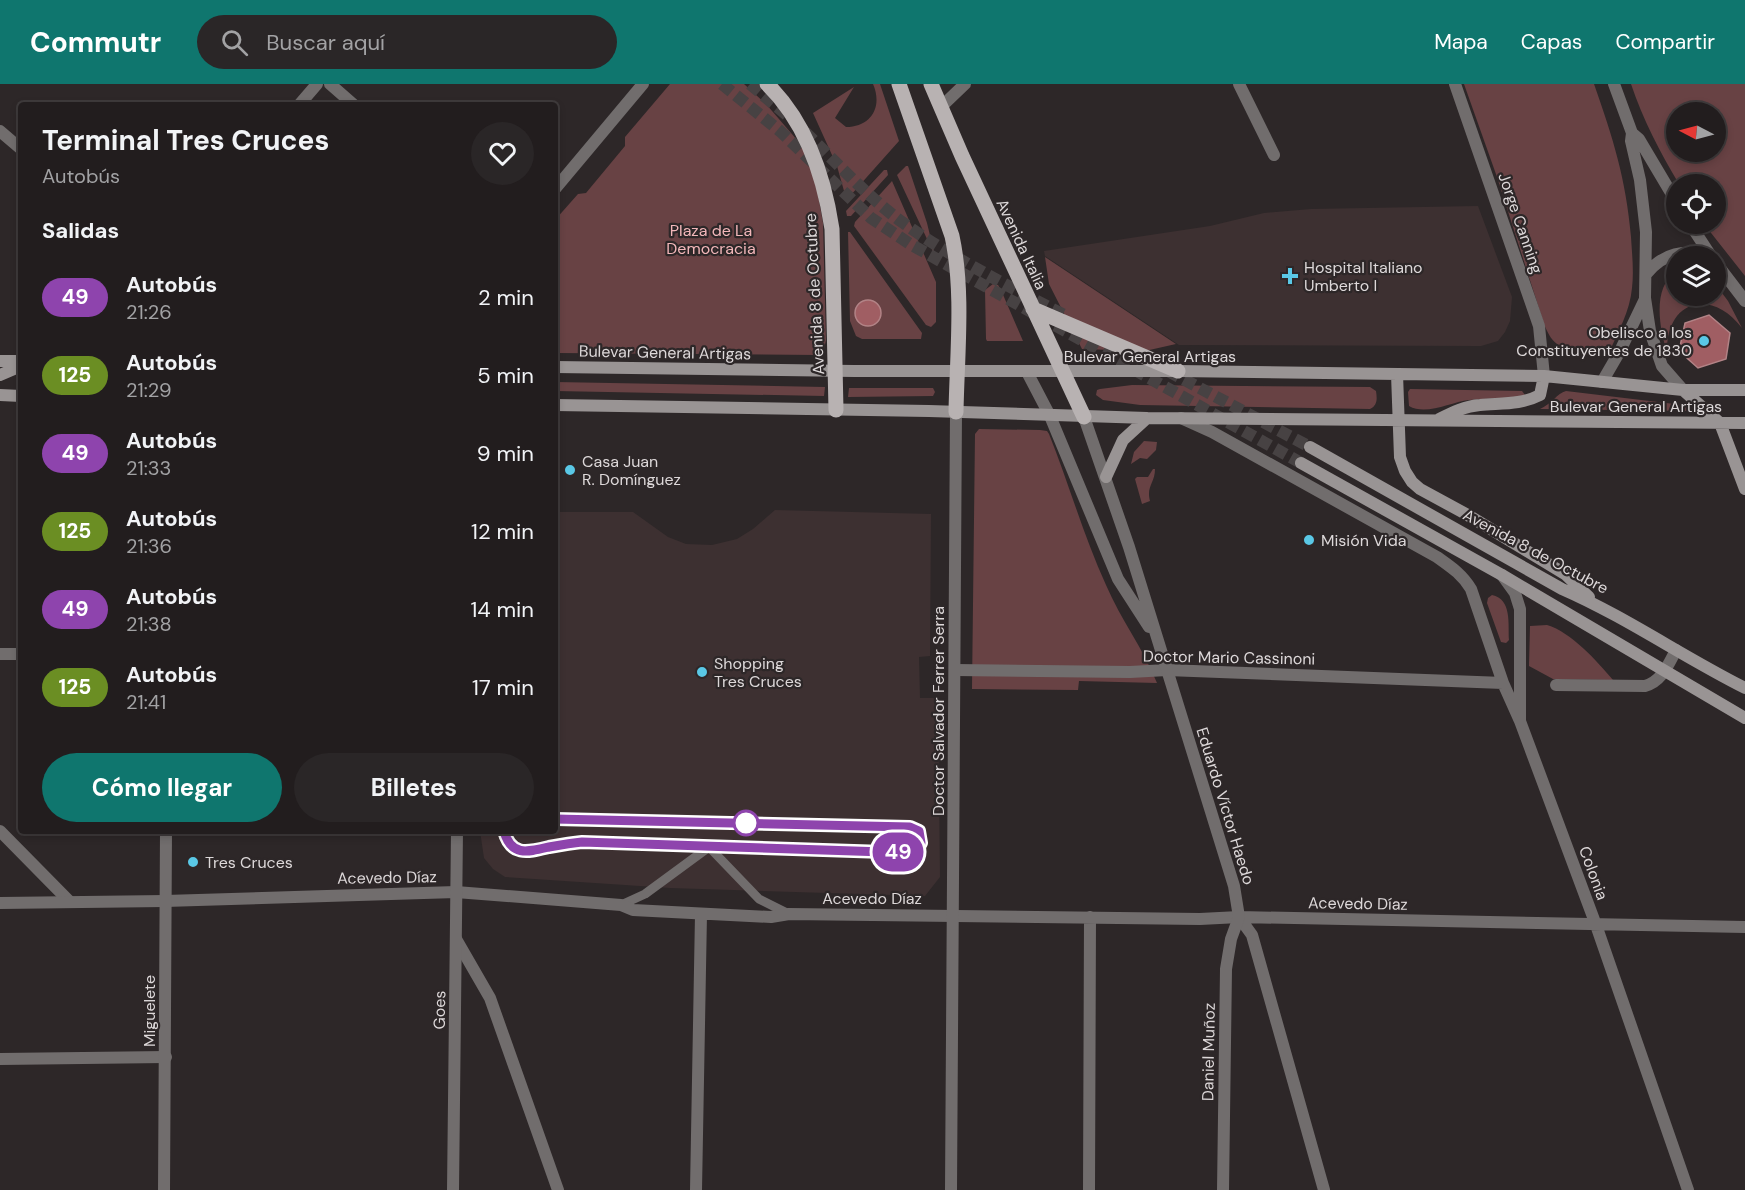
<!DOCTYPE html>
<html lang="es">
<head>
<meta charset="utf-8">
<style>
	body { margin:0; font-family:"DM Sans",sans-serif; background:#2a2627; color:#f1f3f6; height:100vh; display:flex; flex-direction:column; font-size:22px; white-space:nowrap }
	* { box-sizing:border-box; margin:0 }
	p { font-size:20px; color:#a2a2a4 }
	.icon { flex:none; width:33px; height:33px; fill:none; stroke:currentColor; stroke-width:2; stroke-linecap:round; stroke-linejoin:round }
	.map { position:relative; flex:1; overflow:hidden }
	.sheet { position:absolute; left:18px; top:18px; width:540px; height:732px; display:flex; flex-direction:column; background:#221d1e; border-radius:6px; box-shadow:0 3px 9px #0003,0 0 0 2px #3f3b3c }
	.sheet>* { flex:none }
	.badge { padding:0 12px; border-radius:20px; font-size:21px; line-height:39px }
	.needle { width:39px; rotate:276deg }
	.buttons { position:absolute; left:1666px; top:18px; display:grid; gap:12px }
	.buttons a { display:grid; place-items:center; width:60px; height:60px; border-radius:50%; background:#221d1e; box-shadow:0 3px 9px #0003,0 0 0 2px #3f3b3c; font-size:30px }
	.map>.badge { position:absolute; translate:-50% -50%; box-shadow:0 0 0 3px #fff }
	h2 { padding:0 24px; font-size:22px; line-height:54px }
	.round { display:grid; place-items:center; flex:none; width:63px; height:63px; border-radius:32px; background:#2a2627 }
	.overview { display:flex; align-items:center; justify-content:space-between; height:102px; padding:0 24px }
	h1 { font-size:28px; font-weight:700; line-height:45px }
	.action { display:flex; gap:12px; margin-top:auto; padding:12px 24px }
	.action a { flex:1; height:69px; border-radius:36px; background:#0f766e; color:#fff; font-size:24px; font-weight:700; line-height:69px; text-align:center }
	.action a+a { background:#2a2627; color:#f1f3f6 }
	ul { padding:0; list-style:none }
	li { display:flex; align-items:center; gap:18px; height:78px; padding:0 24px }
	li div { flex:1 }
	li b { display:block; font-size:22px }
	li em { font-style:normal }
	li .badge { min-width:66px; font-weight:700; text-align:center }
	header { display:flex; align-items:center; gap:36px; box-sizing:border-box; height:84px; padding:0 30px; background:#0f766e; color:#fff }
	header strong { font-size:28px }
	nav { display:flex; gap:33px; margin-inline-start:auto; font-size:21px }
	.search { width:420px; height:54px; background:#2a2627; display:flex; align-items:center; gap:15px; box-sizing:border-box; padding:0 21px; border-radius:33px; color:#a2a2a4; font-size:22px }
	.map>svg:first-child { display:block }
</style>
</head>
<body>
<header>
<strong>Commutr</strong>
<div class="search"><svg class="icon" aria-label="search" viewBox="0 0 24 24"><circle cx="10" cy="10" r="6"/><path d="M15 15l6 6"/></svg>Buscar aquí</div>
<nav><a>Mapa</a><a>Capas</a><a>Compartir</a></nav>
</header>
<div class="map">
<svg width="1745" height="1106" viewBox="0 0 1745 1106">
	<rect width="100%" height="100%" fill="#2d2728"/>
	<path fill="#3d3031" d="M1478 122 1512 213 1510 237 1505 248 1498 257 1481 262 1179 261 1045 172 1044 167 1210 142 1264 129 1311 125Z
		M775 426 931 430 930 572 919 573 920 614H938L940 793 925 812 670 804 505 793 493 785 484 774 480 747H555V428H633L668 453 686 460 712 461 737 455 753 445Z"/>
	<path fill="#684244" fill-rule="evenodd" d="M670 0H744L766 20 804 64 817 105 823 139 826 256 824 265 818 271 555 269V136L578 110 586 109 625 62V53Z
		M873 0H880L899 57 850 112 846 114 837 82 813 29 854 3 835 34 846 43C871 43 883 23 873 0Z
		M1464 0H1594C1613 54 1626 95 1631 153 1632 170 1634 187 1632 204 1630 227 1618 248 1609 269L1605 270 1562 263C1552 258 1548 250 1544 240L1497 93Z
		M1631 0H1745V192L1704 140H1716V100H1679C1660 68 1643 36 1631 0ZM1677 28H1716V68H1677Z
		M906 82H908L927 139 935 172 897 91Z
		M884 86H887L888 91 851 132H847L846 127Z
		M892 97 936 198V238L931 243 926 241 854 142 855 138Z
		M848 148H850L922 249 921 255H862L856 252 850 237ZM865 216 881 229 879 236 873 241 866 242 859 220Z
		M1045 173 1176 260 1145 267 1082 265 1049 200Z
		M1677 186V212H1716V201L1728 217 1742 244C1712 204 1666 215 1667 268 1659 243 1652 203 1677 186Z
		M993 200 998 201 1001 206 1023 257H987L986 255 985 206Z
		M555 298 825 303 824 312 555 307Z
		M1132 301 1370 303 1376 307C1377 314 1378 321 1370 325L1140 321 1103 316 1096 311 1097 306 1100 305Z
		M849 304H933L935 308 933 312 848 313Z
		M1410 305 1522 307 1525 311 1522 315C1504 315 1486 314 1469 316 1451 318 1426 332 1409 322L1408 308Z
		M1566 307 1683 321 1690 327 1540 325C1552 320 1557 309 1566 307Z
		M979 345 1040 346 1047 347 1049 350C1069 400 1084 453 1106 501 1121 536 1143 564 1157 599L1079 597 1078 606 972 605 975 350Z
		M1144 357 1157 358 1156 366 1147 375 1140 374 1131 380 1134 368Z
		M1153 385H1155C1155 399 1146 402 1150 417L1142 420 1135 395 1137 393H1148Z
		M1492 511C1512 515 1508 540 1509 556L1506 559 1501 558 1487 519 1488 514Z
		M1547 541C1571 548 1597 577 1613 596L1553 595 1529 582 1530 542Z"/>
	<path fill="#a05e63" stroke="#b28386" stroke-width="1.5" d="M855 229a13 13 0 1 1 26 0a13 13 0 1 1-26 0Z
		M1709 231 1730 249 1726 275 1698 284 1679 267 1685 239Z"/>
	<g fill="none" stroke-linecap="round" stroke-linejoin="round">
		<path stroke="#474243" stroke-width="12" stroke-dasharray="12 6" stroke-linecap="butt" d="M722 0 780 47 871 134 910 160 1301 379
			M750 0 788 32
			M805 48C836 78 867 112 902 138 953 175 1011 203 1066 232
			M1168 287 1310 363"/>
		<path stroke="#716d6d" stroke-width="9" d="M504 747C511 773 528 767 549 763 560 761 571 759 582 758L915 769 921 759 919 747 910 743 555 735
			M709 763 759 815 789 830
			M621 821 645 810 709 763"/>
		<path stroke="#716d6d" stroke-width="12" d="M955 586 1130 588 1167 586
			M0 747 70 818"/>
		<path stroke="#716d6d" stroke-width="12" d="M1239 0 1274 71
			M1455 0 1539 242 1544 292
			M299 21 317 0
			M941 23 965 0
			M0 47 21 65
			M1181 334 1212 348 1437 473C1451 483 1462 490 1471 505L1503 599 1520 637 1596 841 1688 1106
			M1502 491 1515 509 1520 525V636
			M0 570H21
			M1167 586 1503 599
			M1556 601 1645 602C1662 597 1668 581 1676 566
			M0 819 165 817 456 808 621 821 633 826 771 833 789 830 1200 835 1239 833 1745 843
			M1239 833 1252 851 1324 1106
			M456 855 490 914 558 1106
			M0 975 166 973
			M696 1106 701 830
			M1089 1106 1090 833"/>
		<path stroke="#716d6d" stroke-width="12" d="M330 0 354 21
			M1614 0 1632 49 1631 57 1640 96 1646 148 1645 214 1650 247 1662 282 1683 306
			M1632 49 1639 55 1677 119
			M555 105 643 0
			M1690 140 1711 172
			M1716 179 1745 217
			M1647 189C1665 168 1683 166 1709 171
			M1027 288 1050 332 1118 495 1149 543
			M1602 298 1620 267 1645 215
			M1084 333 1129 463 1234 802 1239 833 1231 855 1226 885 1223 1106
			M164 1106 166 747
			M453 1106 457 747
			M951 1106 956 328"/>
		<path stroke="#999494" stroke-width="12" d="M0 277H21
			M555 283 854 287H1178L1544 292 1683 306H1745
			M1397 290 1400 373 1405 387 1412 398 1420 405 1466 430 1565 490 1589 513
			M0 291 21 282
			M1683 306 1720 339 1745 405
			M0 311 21 312
			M555 321 929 327 1147 334 1745 339
			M1439 335C1453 328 1465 322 1480 321 1501 319 1521 321 1540 311L1544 292
			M1310 363 1562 505C1626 533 1683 573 1745 604
			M1301 379 1502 491 1745 634
			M1106 393 1123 356 1147 334"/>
		<path stroke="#b8b2b2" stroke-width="15" d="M767 0C806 38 824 92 832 145L836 326
			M899 0 952 152C964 207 957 271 956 328
			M931 0 962 72 1084 333
			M1033 225 1178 287"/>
	</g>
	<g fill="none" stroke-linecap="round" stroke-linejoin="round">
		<defs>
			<path id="line" d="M504 747C511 773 528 768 549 763 560 761 571 759 582 758L915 769 921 759 919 747 910 743 555 735"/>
		</defs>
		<use href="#line" stroke="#fff" stroke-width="14"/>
		<use href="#line" stroke="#8e44ad" stroke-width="9"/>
	</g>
	<g fill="#5ac8e6" stroke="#2d2728" stroke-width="2">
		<path d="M1287 183h6v6h6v6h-6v6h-6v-6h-6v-6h6z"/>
		<circle cx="1704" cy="257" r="6"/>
		<circle cx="570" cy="386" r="6"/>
		<circle cx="1309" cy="456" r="6"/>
		<circle cx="702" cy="588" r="6"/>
		<circle cx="193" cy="778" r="6"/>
	</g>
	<circle fill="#fff" stroke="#8e44ad" stroke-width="3" cx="746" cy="739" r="12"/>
	<g text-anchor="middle" stroke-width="4.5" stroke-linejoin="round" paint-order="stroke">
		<g font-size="16" fill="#ddd8d9" stroke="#2d2728">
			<text transform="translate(1521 139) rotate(71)" y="6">Jorge Canning</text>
			<text transform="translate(1022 160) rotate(65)" y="6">Avenida Italia</text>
			<text transform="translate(814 210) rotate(-93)" y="6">Avenida 8 de Octubre</text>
			<text transform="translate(665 268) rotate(1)" y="6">Bulevar General Artigas</text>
			<text x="1150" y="278">Bulevar General Artigas</text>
			<text x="1636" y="328">Bulevar General Artigas</text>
			<text transform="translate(1536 467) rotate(28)" y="6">Avenida 8 de Octubre</text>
			<text transform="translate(1229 573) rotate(1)" y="6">Doctor Mario Cassinoni</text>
			<text transform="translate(938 627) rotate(-90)" y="6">Doctor Salvador Ferrer Serra</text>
			<text transform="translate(1226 722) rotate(73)" y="6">Eduardo Víctor Haedo</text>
			<text transform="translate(1594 789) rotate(70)" y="6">Colonia</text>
			<text transform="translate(387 793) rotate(-1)" y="6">Acevedo Díaz</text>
			<text x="872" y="820">Acevedo Díaz</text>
			<text transform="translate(1358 819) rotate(1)" y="6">Acevedo Díaz</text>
			<text transform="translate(439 926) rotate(-89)" y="6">Goes</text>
			<text transform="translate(149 927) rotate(-90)" y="6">Miguelete</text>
			<text transform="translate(1208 968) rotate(-89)" y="6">Daniel Muñoz</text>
		</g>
		<g font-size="16" fill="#f3b7ba" stroke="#2d2728">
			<text x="711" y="152">Plaza de La<tspan x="711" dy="18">Democracia</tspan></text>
		</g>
		<g font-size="16" fill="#ddd8d9" stroke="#2d2728" text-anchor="start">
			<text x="1304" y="189">Hospital Italiano<tspan x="1304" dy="18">Umberto I</tspan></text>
			<text x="1692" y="254" text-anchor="end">Obelisco a los<tspan x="1692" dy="18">Constituyentes de 1830</tspan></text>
			<text x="582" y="383">Casa Juan<tspan x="582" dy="18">R. Domínguez</tspan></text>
			<text x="1321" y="462">Misión Vida</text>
			<text x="714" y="585">Shopping<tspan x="714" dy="18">Tres Cruces</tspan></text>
			<text x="205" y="784">Tres Cruces</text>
		</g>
	</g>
</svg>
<div class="buttons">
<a><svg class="needle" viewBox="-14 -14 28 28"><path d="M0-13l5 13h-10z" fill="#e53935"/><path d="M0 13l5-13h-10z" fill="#a2a2a4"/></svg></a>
<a><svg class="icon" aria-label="locate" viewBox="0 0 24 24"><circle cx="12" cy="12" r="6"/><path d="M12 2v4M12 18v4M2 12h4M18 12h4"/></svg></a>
<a><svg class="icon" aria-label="layers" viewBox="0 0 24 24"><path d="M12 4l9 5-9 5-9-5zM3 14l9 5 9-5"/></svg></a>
</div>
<b class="badge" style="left:898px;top:768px;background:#8e44ad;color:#fff">49</b>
<section class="sheet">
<div class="overview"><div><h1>Terminal Tres Cruces</h1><p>Autobús</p></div><a class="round"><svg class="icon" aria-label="heart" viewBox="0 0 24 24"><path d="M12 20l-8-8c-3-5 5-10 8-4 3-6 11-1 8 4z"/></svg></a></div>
<h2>Salidas</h2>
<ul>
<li><span class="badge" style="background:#8e44ad;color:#fff">49</span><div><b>Autobús</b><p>21:26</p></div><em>2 min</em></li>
<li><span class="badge" style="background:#6b8e23;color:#fff">125</span><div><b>Autobús</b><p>21:29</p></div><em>5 min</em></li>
<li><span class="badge" style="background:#8e44ad;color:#fff">49</span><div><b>Autobús</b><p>21:33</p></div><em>9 min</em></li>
<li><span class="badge" style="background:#6b8e23;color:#fff">125</span><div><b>Autobús</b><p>21:36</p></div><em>12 min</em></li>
<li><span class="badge" style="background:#8e44ad;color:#fff">49</span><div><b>Autobús</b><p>21:38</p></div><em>14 min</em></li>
<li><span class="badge" style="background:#6b8e23;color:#fff">125</span><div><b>Autobús</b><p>21:41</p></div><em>17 min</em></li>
</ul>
<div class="action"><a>Cómo llegar</a><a>Billetes</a></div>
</section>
</div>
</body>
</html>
